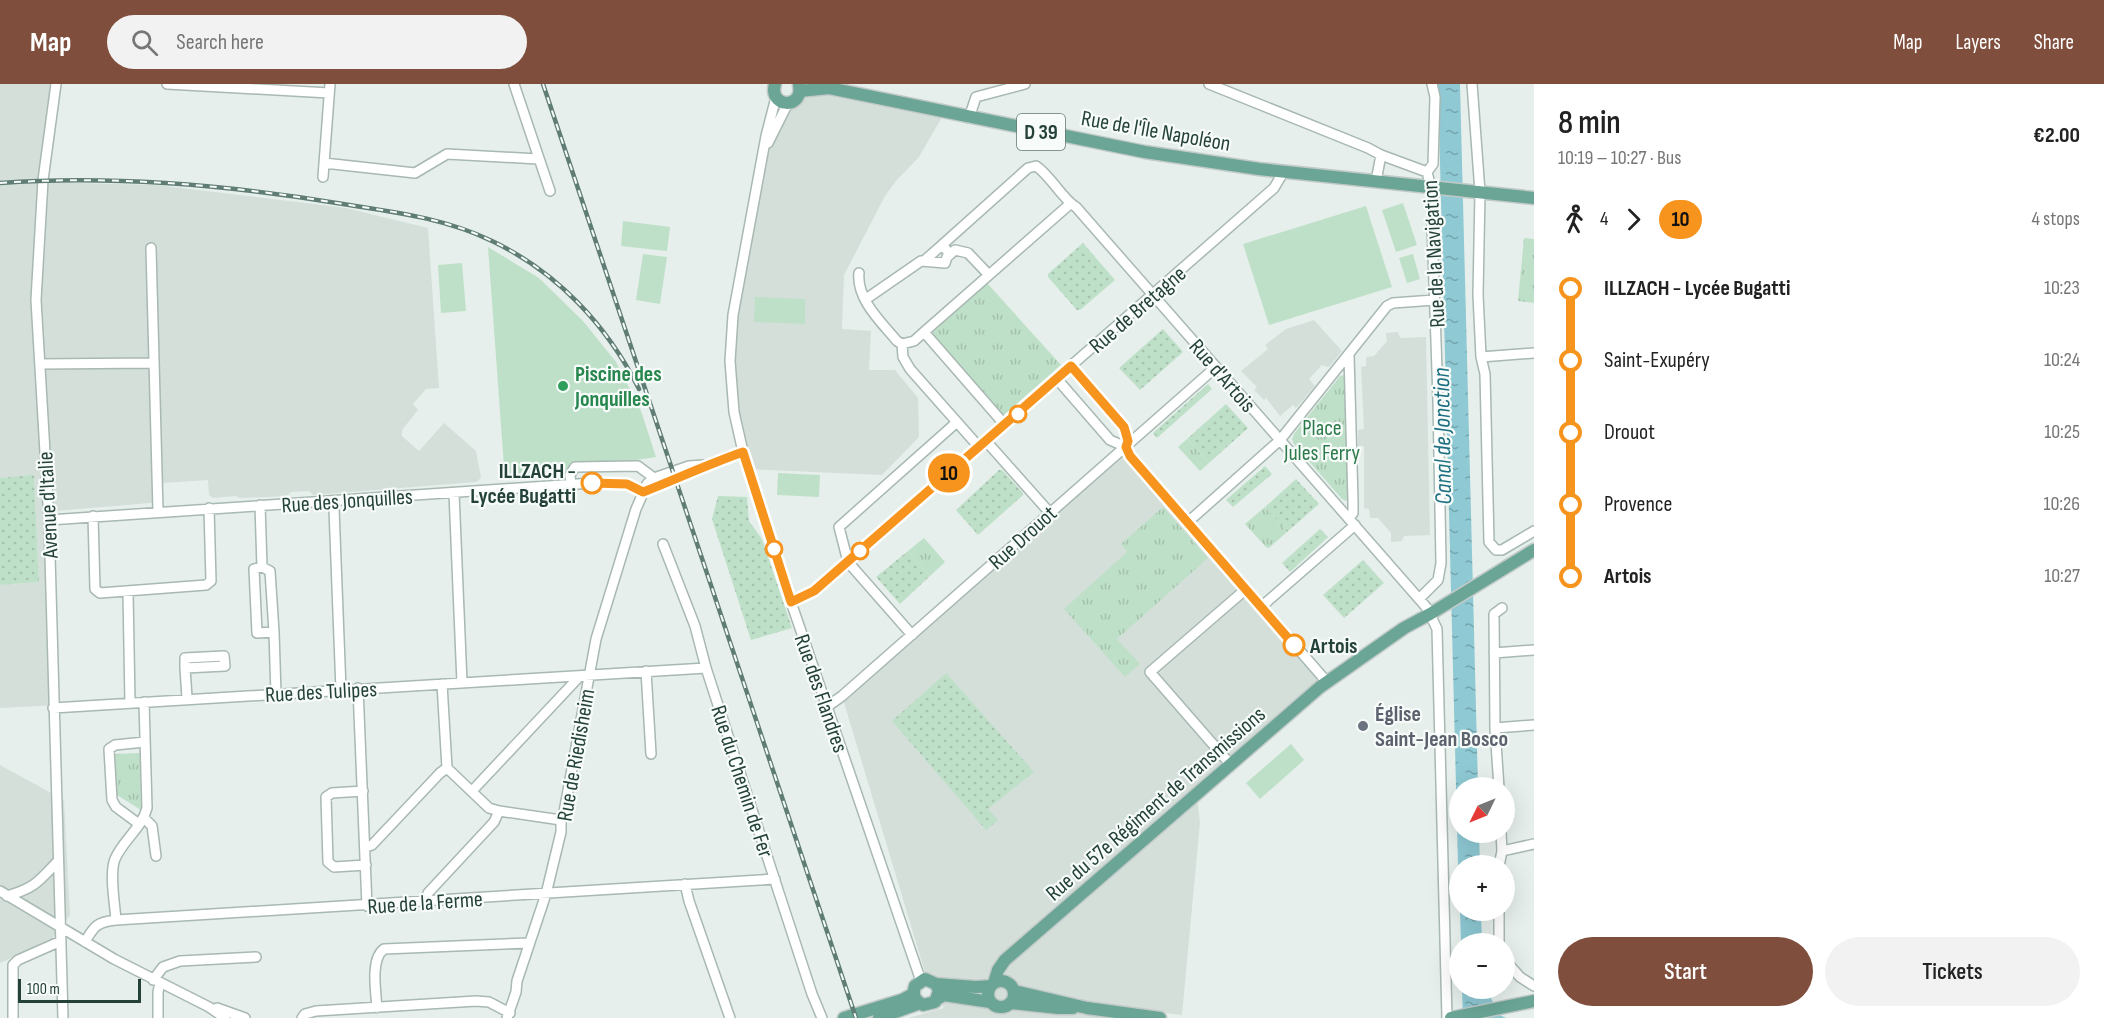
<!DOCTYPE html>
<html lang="en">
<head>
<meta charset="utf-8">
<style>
	body { margin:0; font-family:"Sofia Sans Condensed",sans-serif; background:#f2f2f2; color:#222; height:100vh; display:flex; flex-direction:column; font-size:22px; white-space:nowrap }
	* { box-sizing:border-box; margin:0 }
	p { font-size:20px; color:#767676 }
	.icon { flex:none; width:33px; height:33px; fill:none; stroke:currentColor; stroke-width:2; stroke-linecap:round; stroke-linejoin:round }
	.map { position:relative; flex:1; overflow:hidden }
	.panel { display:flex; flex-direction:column; background:#fff; width:570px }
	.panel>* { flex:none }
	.badge { padding:0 12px; border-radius:20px; font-size:21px; line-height:39px }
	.needle { width:39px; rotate:227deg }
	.tools { position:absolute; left:1449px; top:693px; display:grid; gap:12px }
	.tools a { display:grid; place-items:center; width:66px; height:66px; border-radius:50%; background:#fff; box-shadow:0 6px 24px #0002; font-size:30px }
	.scale { position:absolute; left:18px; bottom:15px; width:123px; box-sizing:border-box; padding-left:6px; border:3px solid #24423a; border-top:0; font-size:16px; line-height:21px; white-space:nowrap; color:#24423a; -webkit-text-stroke:4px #f7fbf9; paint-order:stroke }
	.map>.badge { position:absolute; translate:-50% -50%; box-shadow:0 0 0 3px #fff }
	.legs { display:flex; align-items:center; gap:9px; height:66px; padding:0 24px; font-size:20px }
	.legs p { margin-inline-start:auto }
	.head { display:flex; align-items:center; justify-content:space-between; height:102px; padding:0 24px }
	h1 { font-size:33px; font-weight:600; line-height:45px }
	.cta { display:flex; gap:12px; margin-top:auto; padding:12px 24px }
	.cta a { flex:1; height:69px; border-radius:36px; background:#804e3d; color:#fff; font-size:24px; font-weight:600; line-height:69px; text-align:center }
	.cta a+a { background:#f2f2f2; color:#222 }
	ul { padding:0 24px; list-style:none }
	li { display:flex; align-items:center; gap:21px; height:72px; font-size:22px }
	li i { display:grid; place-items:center; width:9px; height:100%; margin:0 8px; background:currentColor }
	li i::after { content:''; width:15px; height:15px; margin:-8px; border:4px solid; border-radius:50%; background:#fff }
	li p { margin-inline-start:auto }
	li:first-child i { background:linear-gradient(#0000 50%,currentColor 0) }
	li:last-child i { background:linear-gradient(currentColor 50%,#0000 0) }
	header { display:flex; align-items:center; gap:36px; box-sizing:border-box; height:84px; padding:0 30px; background:#804e3d; color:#fff }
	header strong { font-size:28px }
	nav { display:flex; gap:33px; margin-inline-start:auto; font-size:21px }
	.search { width:420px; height:54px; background:#f2f2f2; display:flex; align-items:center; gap:15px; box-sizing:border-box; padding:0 21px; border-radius:33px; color:#767676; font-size:22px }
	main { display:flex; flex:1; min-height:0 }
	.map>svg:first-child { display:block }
</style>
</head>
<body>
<header>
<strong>Map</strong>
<div class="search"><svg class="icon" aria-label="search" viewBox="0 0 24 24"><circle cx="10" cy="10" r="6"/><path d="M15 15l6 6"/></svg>Search here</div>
<nav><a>Map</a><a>Layers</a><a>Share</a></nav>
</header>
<main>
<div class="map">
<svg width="1534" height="934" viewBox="0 0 1534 934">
	<defs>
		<pattern id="grass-dots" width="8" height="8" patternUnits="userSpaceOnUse" patternTransform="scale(1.5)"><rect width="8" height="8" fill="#bfe0c8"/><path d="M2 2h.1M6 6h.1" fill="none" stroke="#a4c1ad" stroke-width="1.8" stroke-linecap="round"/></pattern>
		<pattern id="park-tufts" width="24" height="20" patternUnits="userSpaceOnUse" patternTransform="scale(1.5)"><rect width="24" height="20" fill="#bfe0c8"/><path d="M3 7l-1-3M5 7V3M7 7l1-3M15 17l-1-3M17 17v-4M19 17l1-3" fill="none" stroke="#a4c1ad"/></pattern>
		<pattern id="water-ripples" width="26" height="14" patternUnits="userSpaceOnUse" patternTransform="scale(1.5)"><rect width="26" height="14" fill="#8ec9d4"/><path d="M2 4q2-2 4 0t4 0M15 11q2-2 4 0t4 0" fill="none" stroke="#74a5ad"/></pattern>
	</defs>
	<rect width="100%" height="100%" fill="#e6efeb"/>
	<path fill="#d4dfda" d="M0 0H55L38 98 157 101 346 124 428 144 439 304 426 305 413 320 418 326 402 346V352L419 367 444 339 476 367 481 394 476 398 313 411 309 407 291 408 287 412 240 414 235 412 213 414 209 411 208 396 162 399V418L55 427 58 621 0 624V501L39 498 34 392 0 394Z
		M829 4 945 28 919 73 896 97 885 112 844 191 842 245 871 247 869 286H895L918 314 919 353 882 391 748 385 743 368 730 260 764 69 776 41 797 14Z
		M1314 236 1342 267 1330 282 1328 283 1322 281 1309 295 1315 302 1296 324 1293 321 1280 332 1266 314 1264 316 1254 306 1257 303 1241 287 1268 265 1265 261 1286 245Z
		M1398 248 1400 254 1426 253 1430 451 1404 452 1402 457 1391 458V449L1378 434H1370L1369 425 1364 424V362H1358V346L1364 345 1361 283 1366 282V273L1374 272 1387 257 1386 249Z
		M1125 371 1321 598 1196 707 1200 738 1182 931 1139 926 1137 934H908L944 924 924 885 842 612Z
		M0 681 64 716 70 831 52 855 0 879Z"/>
	<path fill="url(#grass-dots)" d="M1083 159 1115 196 1080 226H1077L1048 193V190Z
		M1163 245 1183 268 1140 306 1119 284Z
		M1208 300 1212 305 1157 354 1153 349Z
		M1226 320 1248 344 1209 379 1187 355Z
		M1265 382 1272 390 1233 423 1226 416Z
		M999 386H1002L1023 409 1022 412 978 451 956 426Z
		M34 391 39 498 0 501V394Z
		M1296 395 1319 420 1287 448 1265 423Z
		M718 412 747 413 749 437 762 455 792 544 751 556 712 435Z
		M1320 445 1328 453 1290 488 1282 479Z
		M908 467 930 492 900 520 876 493Z
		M1363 476 1384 499 1344 534 1323 511Z
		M946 589 1034 688 988 725 998 736 986 746 892 637Z"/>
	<path fill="url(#park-tufts)" d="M1524 154 1534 155V219L1518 217Z
		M987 199 1061 281 1003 332 930 251Z
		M1344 291 1349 413 1346 417 1342 415 1294 360 1292 355 1294 350 1340 292Z
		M1187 355 1209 379 1200 387 1178 363Z
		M1163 423 1208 474 1117 555 1140 580 1125 593 1064 525 1127 468 1121 460Z
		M1265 423 1287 448 1269 464 1266 463 1245 440Z
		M924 454 945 478 930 492 908 467Z
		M140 669 141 726 117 711 115 670Z"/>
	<path fill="#bfe0c8" d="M1403 119 1417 161 1396 168 1382 126Z
		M1366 122 1392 203 1269 241 1243 160Z
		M623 137 670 143 667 167 621 162Z
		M488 163 539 194 583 237 616 278 641 327 656 373 505 396Z
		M643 170 667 173 660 220 636 216Z
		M1413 170 1420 195 1407 199 1399 174Z
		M462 179 466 227 441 229 438 181Z
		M755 213 805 215V240L754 238Z
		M778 389 820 391 819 413 777 411Z
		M1291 660 1304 676 1260 715 1246 699Z"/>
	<path fill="url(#water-ripples)" d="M1438 0H1460L1478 703 1460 704V748L1479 749 1480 781 1460 782 1459 819Z
		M1460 827H1481L1482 859H1461Z
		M1462 905H1486L1500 931 1506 934H1463Z"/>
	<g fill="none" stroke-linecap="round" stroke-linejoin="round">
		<defs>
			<path id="minor" d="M56 0 43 96 36 216 49 436 63 934
				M167 0 329 9
				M514 0 550 107
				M1209 0 1368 64 1381 71 1376 97
				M1472 0 1480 108 1478 211 1481 273 1485 290 1489 458 1496 466H1502L1534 447
				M776 13 766 52 733 231 730 277 734 328 743 368 791 518 921 897
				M969 34 976 13 1025 0
				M768 59 788 19
				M1381 71 1427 88
				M324 79 415 89 447 70 538 75
				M323 93 330 0
				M151 164 158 427
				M950 170 942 161 1028 84 1036 82C1051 92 1063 116 1076 123L1427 524 1437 545 1447 934
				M925 176 942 161
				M859 189C856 215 882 239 897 257L902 260 914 257 924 248 1070 120
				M866 215 921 177 945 179 947 173 955 166 968 169 988 190
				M924 248 1005 341
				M902 260 903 273 910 285 979 363
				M1481 273 1534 269
				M40 280 153 279
				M1071 282 1124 343 1128 357 1126 363 1130 372 1327 598
				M1057 295 1110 356 1126 363
				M986 357 1050 429
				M571 401 570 391 575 383 638 382 654 394
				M643 408C676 395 708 379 743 368
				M454 409 462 599
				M260 421 262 483 254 485 257 549 274 548 276 610
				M334 425 341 606
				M93 432 95 505 100 509 206 501 211 497 209 424
				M1349 434 1353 429V418L1349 271
				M49 436 592 399 627 400 643 408
				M1188 438 1280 356 1387 222 1393 219 1434 216
				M663 460 695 542 706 584 778 806 812 910 822 934
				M262 483 270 487 274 548
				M128 508 130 619
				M1419 515 1438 496 1441 479 1438 316 1432 141 1434 116 1427 88 1433 80 1435 13 1432 0
				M791 518 814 507 1274 104 1284 87
				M1261 523 1355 441
				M912 551 848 478 839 443 957 338
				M1494 569 1534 566
				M185 584V574L224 572 225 582 185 584 187 614
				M646 587 651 670
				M442 600 447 684 489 724 499 727 561 736
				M358 604 367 822
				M828 622 842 612 1216 283
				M53 624 706 584
				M1495 644 1534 641
				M1231 681 1150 588 1246 505
				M1499 704 1495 644 1494 530 1502 524
				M363 707 332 709 326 713 328 778 334 783 366 781
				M472 707 580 592
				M144 734 152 742 156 772
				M139 740 116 723 112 716 109 665 115 661 145 658
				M366 763 372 761 440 689 447 684
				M1502 767 1534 760
				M1499 782 1502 767 1501 748
				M685 800 689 817 730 934
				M0 807 114 875 209 923 225 934
				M7 812C35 804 38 798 58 777
				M426 817 428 809 494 738 499 727
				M1499 826V860
				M116 836C115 821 109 789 115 775 123 756 142 744 147 724L144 618
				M85 858C94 842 97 838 116 836L775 795
				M1504 875 1520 893 1534 902
				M153 896 163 883 180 877 256 873
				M217 924 245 934
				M377 924C376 908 370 875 384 865L529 859
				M13 934V881L18 876 61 857
				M158 934V908L160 899
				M302 934 305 930 316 927 476 917 489 918 510 929
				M507 934 516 908 517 897 546 810 561 748V736L564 728 596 555 636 425 647 400 654 394 689 382 704 381"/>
			<path id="major" d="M775 0C768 24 804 26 799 1
				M800 7 829 4 1145 68 1259 85 1534 114
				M988 910a13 13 0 1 1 26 0a13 13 0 1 1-26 0Z
				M994 899 998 886 1005 876 1320 603 1404 544 1430 530 1534 466
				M936 900 939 907 935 918 923 921C915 917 912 911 915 902L925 895 936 900 976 903 991 902
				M1014 907 1087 924 1160 934
				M937 915 944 911 990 918
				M1012 919 1058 924H1073
				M844 934 902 916 913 910
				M879 934 920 919
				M1451 934 1534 917"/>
		</defs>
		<use href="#minor" stroke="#a8b8b2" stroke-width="12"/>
		<use href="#major" stroke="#c2cac8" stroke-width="15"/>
		<use href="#minor" stroke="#fff" stroke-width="9"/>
		<use href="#major" stroke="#6aa596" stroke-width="12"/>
		<defs>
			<path id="rail" d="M543 0 856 934
				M0 99C116 91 229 101 343 120 394 128 445 134 492 157 557 188 607 241 639 305"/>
		</defs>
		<use href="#rail" stroke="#5f7d75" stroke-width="4.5"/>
		<use href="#rail" stroke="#f7fbf9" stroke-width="2" stroke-dasharray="7" stroke-linecap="butt"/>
	</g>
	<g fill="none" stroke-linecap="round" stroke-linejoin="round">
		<defs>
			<path id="line-1" d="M592 399 627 400 643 408C676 395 709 380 743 368L791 518 814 507 1071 282 1124 343 1128 357 1126 363 1130 372 1294 561"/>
		</defs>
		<use href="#line-1" stroke="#fff" stroke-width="14"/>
		<use href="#line-1" stroke="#f7941d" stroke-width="9"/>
	</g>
	<circle fill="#2e9e5b" stroke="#f7fbf9" stroke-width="2" cx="563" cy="302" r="6"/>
	<g fill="#fff" stroke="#f7941d" stroke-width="3">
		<circle cx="1018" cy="330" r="8"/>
		<circle cx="592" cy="399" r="10"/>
		<circle cx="774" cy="465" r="8"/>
		<circle cx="860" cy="467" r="8"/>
		<circle cx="1294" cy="561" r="10"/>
	</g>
	<circle fill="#6b7280" stroke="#f7fbf9" stroke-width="2" cx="1363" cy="642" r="6"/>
	<g text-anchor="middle" stroke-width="4.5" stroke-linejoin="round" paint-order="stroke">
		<rect fill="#f7fbf9" stroke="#637a73" stroke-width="1.5" x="1017" y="30" width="48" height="36" rx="4.5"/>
		<g font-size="21" font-weight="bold" fill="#24423a">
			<text x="1041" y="55">D 39</text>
		</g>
		<g font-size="22" fill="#24423a" stroke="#f7fbf9">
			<text transform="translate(1156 46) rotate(10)" y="8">Rue de l'Île Napoléon</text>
			<text transform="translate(1433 170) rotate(-93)" y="8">Rue de la Navigation</text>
			<text transform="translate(1137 225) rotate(-41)" y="8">Rue de Bretagne</text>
			<text transform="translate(1223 291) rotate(49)" y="8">Rue d'Artois</text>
			<text transform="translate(347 416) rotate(-4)" y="8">Rue des Jonquilles</text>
			<text transform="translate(47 421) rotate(-93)" y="8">Avenue d'Italie</text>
			<text transform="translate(1022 453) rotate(-42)" y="8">Rue Drouot</text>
			<text transform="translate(321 607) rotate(-3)" y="8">Rue des Tulipes</text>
			<text transform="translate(822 609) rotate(71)" y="8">Rue des Flandres</text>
			<text transform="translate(575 671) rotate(-80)" y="8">Rue de Riedisheim</text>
			<text transform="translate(743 697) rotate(72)" y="8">Rue du Chemin de Fer</text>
			<text transform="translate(1155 719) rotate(-41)" y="8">Rue du 57e Régiment de Transmissions</text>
			<text transform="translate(425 818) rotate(-4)" y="8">Rue de la Ferme</text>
		</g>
		<g font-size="22" font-weight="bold" fill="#27864d" stroke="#f7fbf9" text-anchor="start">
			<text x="575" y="297">Piscine des<tspan x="575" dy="25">Jonquilles</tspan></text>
		</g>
		<g font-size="22" fill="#2d7a4b" stroke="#f7fbf9">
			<text x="1322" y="351">Place<tspan x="1322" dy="25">Jules Ferry</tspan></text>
		</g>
		<g font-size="22" font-weight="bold" fill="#24423a" stroke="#f7fbf9" text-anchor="end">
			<text x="576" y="394">ILLZACH -<tspan x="576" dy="25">Lycée Bugatti</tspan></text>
			<text x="1310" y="569" text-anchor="start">Artois</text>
		</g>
		<g font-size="22" font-weight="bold" fill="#5b616d" stroke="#f7fbf9" text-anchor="start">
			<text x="1375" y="637">Église<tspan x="1375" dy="25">Saint-Jean Bosco</tspan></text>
		</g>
		<g font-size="24" font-style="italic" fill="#1c6f80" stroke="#f7fbf9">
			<text transform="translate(1442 352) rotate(-91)" y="8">Canal de Jonction</text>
		</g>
	</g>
</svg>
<div class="tools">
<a><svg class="needle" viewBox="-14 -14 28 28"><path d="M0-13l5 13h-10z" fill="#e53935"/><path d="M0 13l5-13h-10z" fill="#767676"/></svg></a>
<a>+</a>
<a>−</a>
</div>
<div class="scale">100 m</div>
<b class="badge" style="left:949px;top:389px;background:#f7941d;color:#111">10</b>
</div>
<section class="panel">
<div class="head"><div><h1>8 min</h1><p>10:19 – 10:27 · Bus</p></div><b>€2.00</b></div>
<div class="legs"><svg class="icon" aria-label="walk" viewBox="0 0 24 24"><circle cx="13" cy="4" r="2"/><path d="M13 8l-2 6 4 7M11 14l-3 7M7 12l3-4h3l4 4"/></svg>4<svg class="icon" aria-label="forward" viewBox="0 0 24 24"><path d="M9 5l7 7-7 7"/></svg><b class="badge" style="background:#f7941d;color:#111">10</b><p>4 stops</p></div>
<ul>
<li><i style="color:#f7941d"></i><b>ILLZACH - Lycée Bugatti</b><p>10:23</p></li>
<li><i style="color:#f7941d"></i><span>Saint-Exupéry</span><p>10:24</p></li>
<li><i style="color:#f7941d"></i><span>Drouot</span><p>10:25</p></li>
<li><i style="color:#f7941d"></i><span>Provence</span><p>10:26</p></li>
<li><i style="color:#f7941d"></i><b>Artois</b><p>10:27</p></li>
</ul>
<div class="cta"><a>Start</a><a>Tickets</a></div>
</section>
</main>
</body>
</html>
